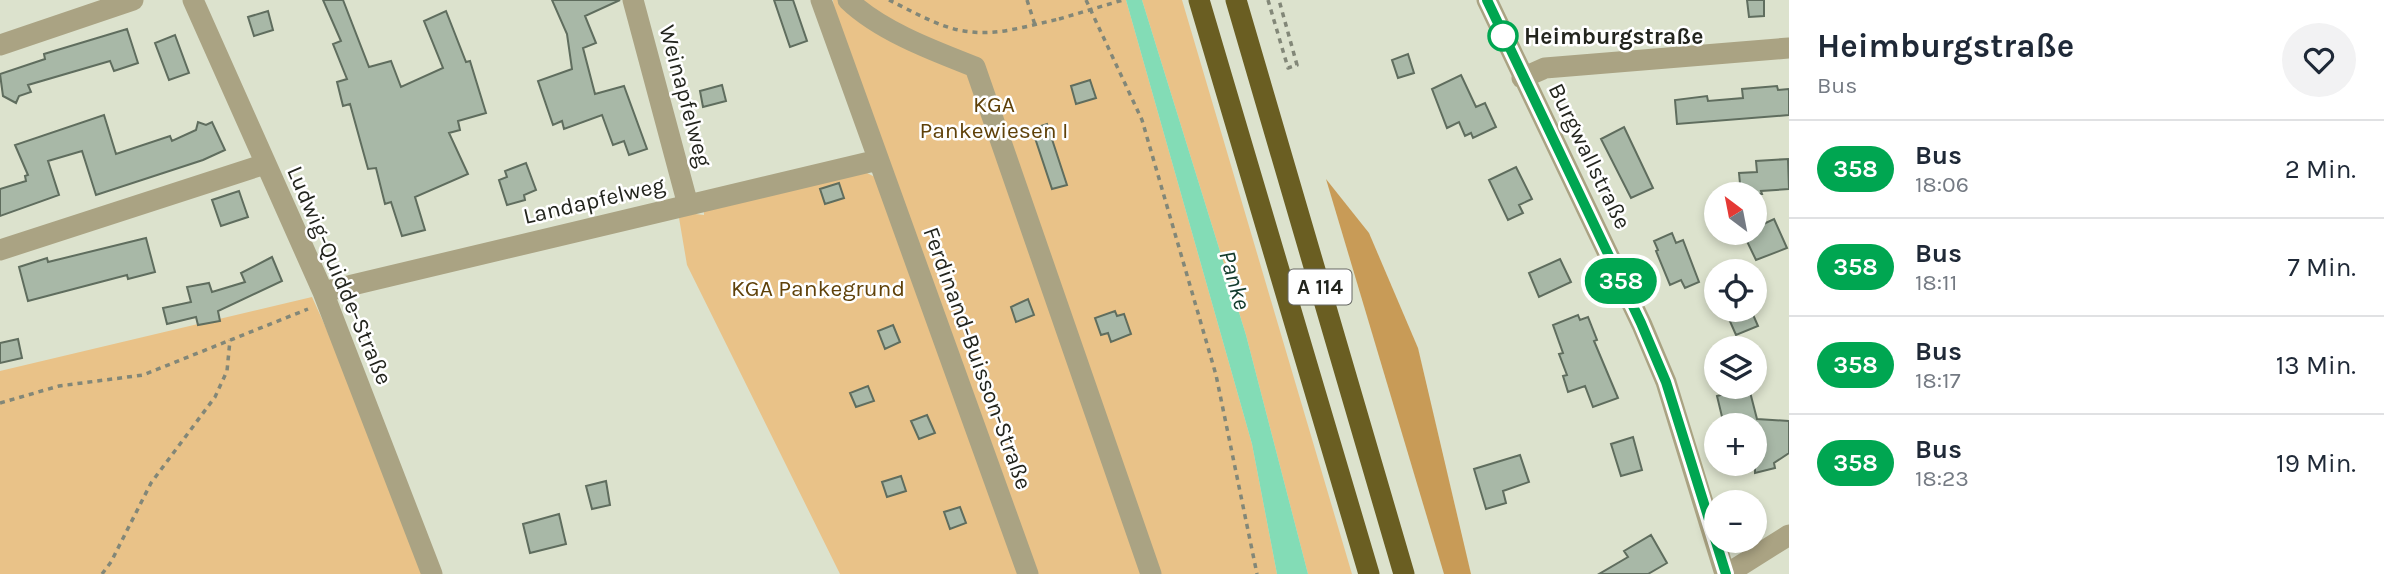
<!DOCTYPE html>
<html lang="de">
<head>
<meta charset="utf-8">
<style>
	body { margin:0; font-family:Karla,sans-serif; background:#f2f2f3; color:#1f2937; height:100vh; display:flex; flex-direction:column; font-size:26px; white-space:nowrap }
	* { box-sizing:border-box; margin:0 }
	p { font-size:23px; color:#747a83 }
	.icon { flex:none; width:38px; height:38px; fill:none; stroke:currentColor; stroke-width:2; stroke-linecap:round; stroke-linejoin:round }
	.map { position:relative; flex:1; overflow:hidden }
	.side { display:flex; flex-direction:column; background:#fff; width:595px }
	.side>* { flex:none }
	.badge { padding:0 14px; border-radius:23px; font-size:24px; line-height:46px }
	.needle { width:46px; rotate:328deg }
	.buttons { position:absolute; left:1704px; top:182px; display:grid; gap:14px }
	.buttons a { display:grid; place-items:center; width:63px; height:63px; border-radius:50%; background:#fff; box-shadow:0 4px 10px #0003; font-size:35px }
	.map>.badge { position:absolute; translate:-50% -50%; box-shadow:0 0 0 4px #fff }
	.round { display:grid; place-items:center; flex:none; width:74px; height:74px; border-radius:37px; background:#f2f2f3 }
	.overview { display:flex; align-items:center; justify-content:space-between; height:119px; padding:0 28px }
	h1 { font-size:33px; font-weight:700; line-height:52px }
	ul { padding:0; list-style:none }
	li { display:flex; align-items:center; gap:21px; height:98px; padding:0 28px; border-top:2px solid #e0e1e3 }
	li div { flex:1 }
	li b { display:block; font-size:26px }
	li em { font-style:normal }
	li .badge { min-width:77px; font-weight:700; text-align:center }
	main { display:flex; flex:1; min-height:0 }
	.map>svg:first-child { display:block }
</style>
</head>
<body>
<main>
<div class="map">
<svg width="1789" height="574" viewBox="0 0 1789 574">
	<rect width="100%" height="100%" fill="#dce2cd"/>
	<path fill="#e9c288" d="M833 0H1126L1252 444 1277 574H840L687 265 678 212 704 215V210L857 168 877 178 834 12Z
		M1142 0H1182L1352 574H1308L1246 335Z
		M312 297 352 385 428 574H0V371Z"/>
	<path fill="#c89b57" d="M1326 179 1369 233 1418 348 1471 574H1444Z"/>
	<path fill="#83dcb6" d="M1126 0H1142L1246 335 1308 574H1277L1252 444Z"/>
	<path fill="#a8b8a7" stroke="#5f6d5e" stroke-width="2" d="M323 0H343L369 67 391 61 401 87 443 68 424 21 446 11 466 62 470 61 486 113 458 121 460 130 449 133 468 174 415 197 425 230 402 236 391 202 385 204 376 168 368 169 350 104 343 106 337 82 347 79 333 44 341 41Z
		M552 0H620L585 16 596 43 583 48 595 94 624 86 647 149 629 155 624 141 613 145 602 115 564 129 562 121 553 125 538 81 572 69 567 34Z
		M774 0H793L807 41 790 47Z
		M1747 0H1764V16L1749 17Z
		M268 11 273 30 254 36 248 17Z
		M127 29 138 63 114 71 110 61 28 85 31 92 19 96 16 103 3 96 0 74 45 59 44 54Z
		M175 35 189 73 169 80 155 43Z
		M1408 54 1414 73 1398 78 1392 60Z
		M1461 75 1476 107 1485 103 1496 127 1473 138 1471 133 1465 136 1459 122 1447 128 1432 89Z
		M1090 80 1096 98 1076 104 1071 86Z
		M722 85 726 101 703 107 700 91Z
		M1777 86 1778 90 1789 89V115L1677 124 1675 100 1707 96 1708 101 1743 98 1742 89Z
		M104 115 116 154 170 136 172 141 196 130 198 122 206 125 212 122 225 150 203 160 96 195 82 151 48 161 59 195 0 216V189L26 181 25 176 28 175 15 145Z
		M1047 124 1067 185 1052 189 1032 129Z
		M1624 127 1653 188 1631 198 1601 139Z
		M1788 159 1789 189 1761 191 1762 194H1741L1739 173 1757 172 1756 161Z
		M526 163 536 190 524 195 525 200 507 205 499 180 507 177 505 171Z
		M1516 167 1532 199 1519 205 1523 213 1508 220 1489 180Z
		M839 183 844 198 825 204 820 189Z
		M239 191 248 217 221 226 212 200Z
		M1774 219 1787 248 1756 260 1743 233H1755V228Z
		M1672 233 1676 243 1683 240 1699 282 1685 288 1681 280 1670 285 1656 251 1658 250 1654 241Z
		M146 238 155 272 128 279 127 275 28 301 19 267 47 258 48 262Z
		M272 257 282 281 218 311 220 321 198 325 196 317 167 324 163 308 191 302 187 287 209 283 212 292 245 282 241 273Z
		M1560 259 1571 282 1539 297 1529 273Z
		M1028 299 1034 315 1016 322 1011 307Z
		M1725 310H1751L1758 326 1736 335Z
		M1115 311 1117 316 1124 314 1131 334 1111 342 1108 333 1101 335 1095 318Z
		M1578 315 1580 320 1588 317 1597 340 1594 341 1618 398 1593 407 1585 386 1568 392 1563 376 1567 375 1559 354 1563 353 1553 325Z
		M893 325 900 342 885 349 878 331Z
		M18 339 22 358 0 363V343Z
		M868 386 874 401 856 407 850 393Z
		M1749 388 1757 419 1789 421V453L1774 463 1775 468 1755 473V425H1724L1717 396Z
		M927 415 935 433 919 439 911 421Z
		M1633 437 1642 470 1621 476 1611 444Z
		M1520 455 1529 482 1503 491 1506 503 1486 509 1474 469Z
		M901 476 906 491 887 497 882 482Z
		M606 481 610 505 592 509 586 486Z
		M960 507 966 523 950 529 944 512Z
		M559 514 566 544 530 553 523 524Z
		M1651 535 1667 563 1648 574H1599L1628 557 1624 551Z"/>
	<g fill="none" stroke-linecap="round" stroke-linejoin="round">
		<path stroke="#828778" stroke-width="3.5" stroke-dasharray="5 5" stroke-linecap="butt" d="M889 0C914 12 943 30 972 32 1001 35 1031 25 1059 19
			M1027 0 1035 25
			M1086 0 1142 120 1216 375 1257 574
			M1268 0 1288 68 1297 65 1279 0
			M0 403 59 386 143 375 308 309
			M102 574 111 562 151 483 215 397 227 371 230 340"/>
		<path stroke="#aaa383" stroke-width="21" d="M193 0 323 292 432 574
			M633 0 688 205
			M821 0 1028 574
			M848 0C880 31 934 51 975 67L1151 574
			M1487 0 1642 325 1666 382 1725 574
			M0 45 133 0
			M1522 78 1545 68 1789 48
			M0 250 265 164
			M323 292 878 160
			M1727 574 1789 535"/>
		<path stroke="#6a5e22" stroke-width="21" d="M1199 0 1369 574
			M1236 0 1404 574"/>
		<path stroke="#828778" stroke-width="3.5" stroke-dasharray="5 5" stroke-linecap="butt" d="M1059 19 1123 0"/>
	</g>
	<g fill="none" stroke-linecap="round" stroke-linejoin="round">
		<defs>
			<path id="line" d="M1487 0 1641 323 1666 382 1726 574"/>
		</defs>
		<use href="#line" stroke="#fff" stroke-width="16"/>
		<use href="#line" stroke="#00a651" stroke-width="10"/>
	</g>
	<circle fill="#fff" stroke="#00a651" stroke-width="3.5" cx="1503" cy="36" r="14"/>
	<g text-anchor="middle" stroke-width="5" stroke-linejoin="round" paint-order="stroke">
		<rect fill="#fff" stroke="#656662" stroke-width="2" x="1288.5" y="269.5" width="63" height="35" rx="5"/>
		<g font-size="21" font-weight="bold" fill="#23251e">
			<text x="1320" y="294">A 114</text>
		</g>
		<g font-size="23" font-weight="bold" fill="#23251e" stroke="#fff" text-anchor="start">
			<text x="1524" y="44">Heimburgstraße</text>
		</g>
		<g font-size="23" fill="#23251e" stroke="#fff">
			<text transform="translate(686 96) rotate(75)" y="8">Weinapfelweg</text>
			<text transform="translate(1590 156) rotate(64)" y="8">Burgwallstraße</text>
			<text transform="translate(594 200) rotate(-13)" y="8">Landapfelweg</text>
			<text transform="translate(340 275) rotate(67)" y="8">Ludwig-Quidde-Straße</text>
			<text transform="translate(978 358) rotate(70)" y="8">Ferdinand-Buisson-Straße</text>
		</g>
		<g font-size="23" fill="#5f4109" stroke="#fff">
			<text x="994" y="112">KGA<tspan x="994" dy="26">Pankewiesen I</tspan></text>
			<text x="818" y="296">KGA Pankegrund</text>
		</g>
		<g font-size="24" font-style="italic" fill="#133b2c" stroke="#fff">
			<text transform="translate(1235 280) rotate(74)" y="8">Panke</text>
		</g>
	</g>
</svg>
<div class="buttons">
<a><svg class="needle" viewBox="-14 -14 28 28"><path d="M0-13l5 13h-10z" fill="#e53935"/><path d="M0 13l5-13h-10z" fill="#747a83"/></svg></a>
<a><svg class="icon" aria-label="locate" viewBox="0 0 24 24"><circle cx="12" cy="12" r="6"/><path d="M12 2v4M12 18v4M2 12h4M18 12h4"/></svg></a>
<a><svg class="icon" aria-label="layers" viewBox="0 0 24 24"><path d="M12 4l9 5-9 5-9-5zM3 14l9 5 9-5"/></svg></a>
<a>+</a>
<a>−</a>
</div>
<b class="badge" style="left:1621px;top:281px;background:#00a651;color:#fff">358</b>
</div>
<section class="side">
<div class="overview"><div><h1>Heimburgstraße</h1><p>Bus</p></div><a class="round"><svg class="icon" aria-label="heart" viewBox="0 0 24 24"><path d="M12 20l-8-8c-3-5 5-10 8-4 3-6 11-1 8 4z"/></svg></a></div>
<ul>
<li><span class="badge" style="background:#00a651;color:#fff">358</span><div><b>Bus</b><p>18:06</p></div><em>2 Min.</em></li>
<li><span class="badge" style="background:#00a651;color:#fff">358</span><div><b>Bus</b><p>18:11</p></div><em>7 Min.</em></li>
<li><span class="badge" style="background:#00a651;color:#fff">358</span><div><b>Bus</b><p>18:17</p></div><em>13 Min.</em></li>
<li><span class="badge" style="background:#00a651;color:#fff">358</span><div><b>Bus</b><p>18:23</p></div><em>19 Min.</em></li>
</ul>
</section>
</main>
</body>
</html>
